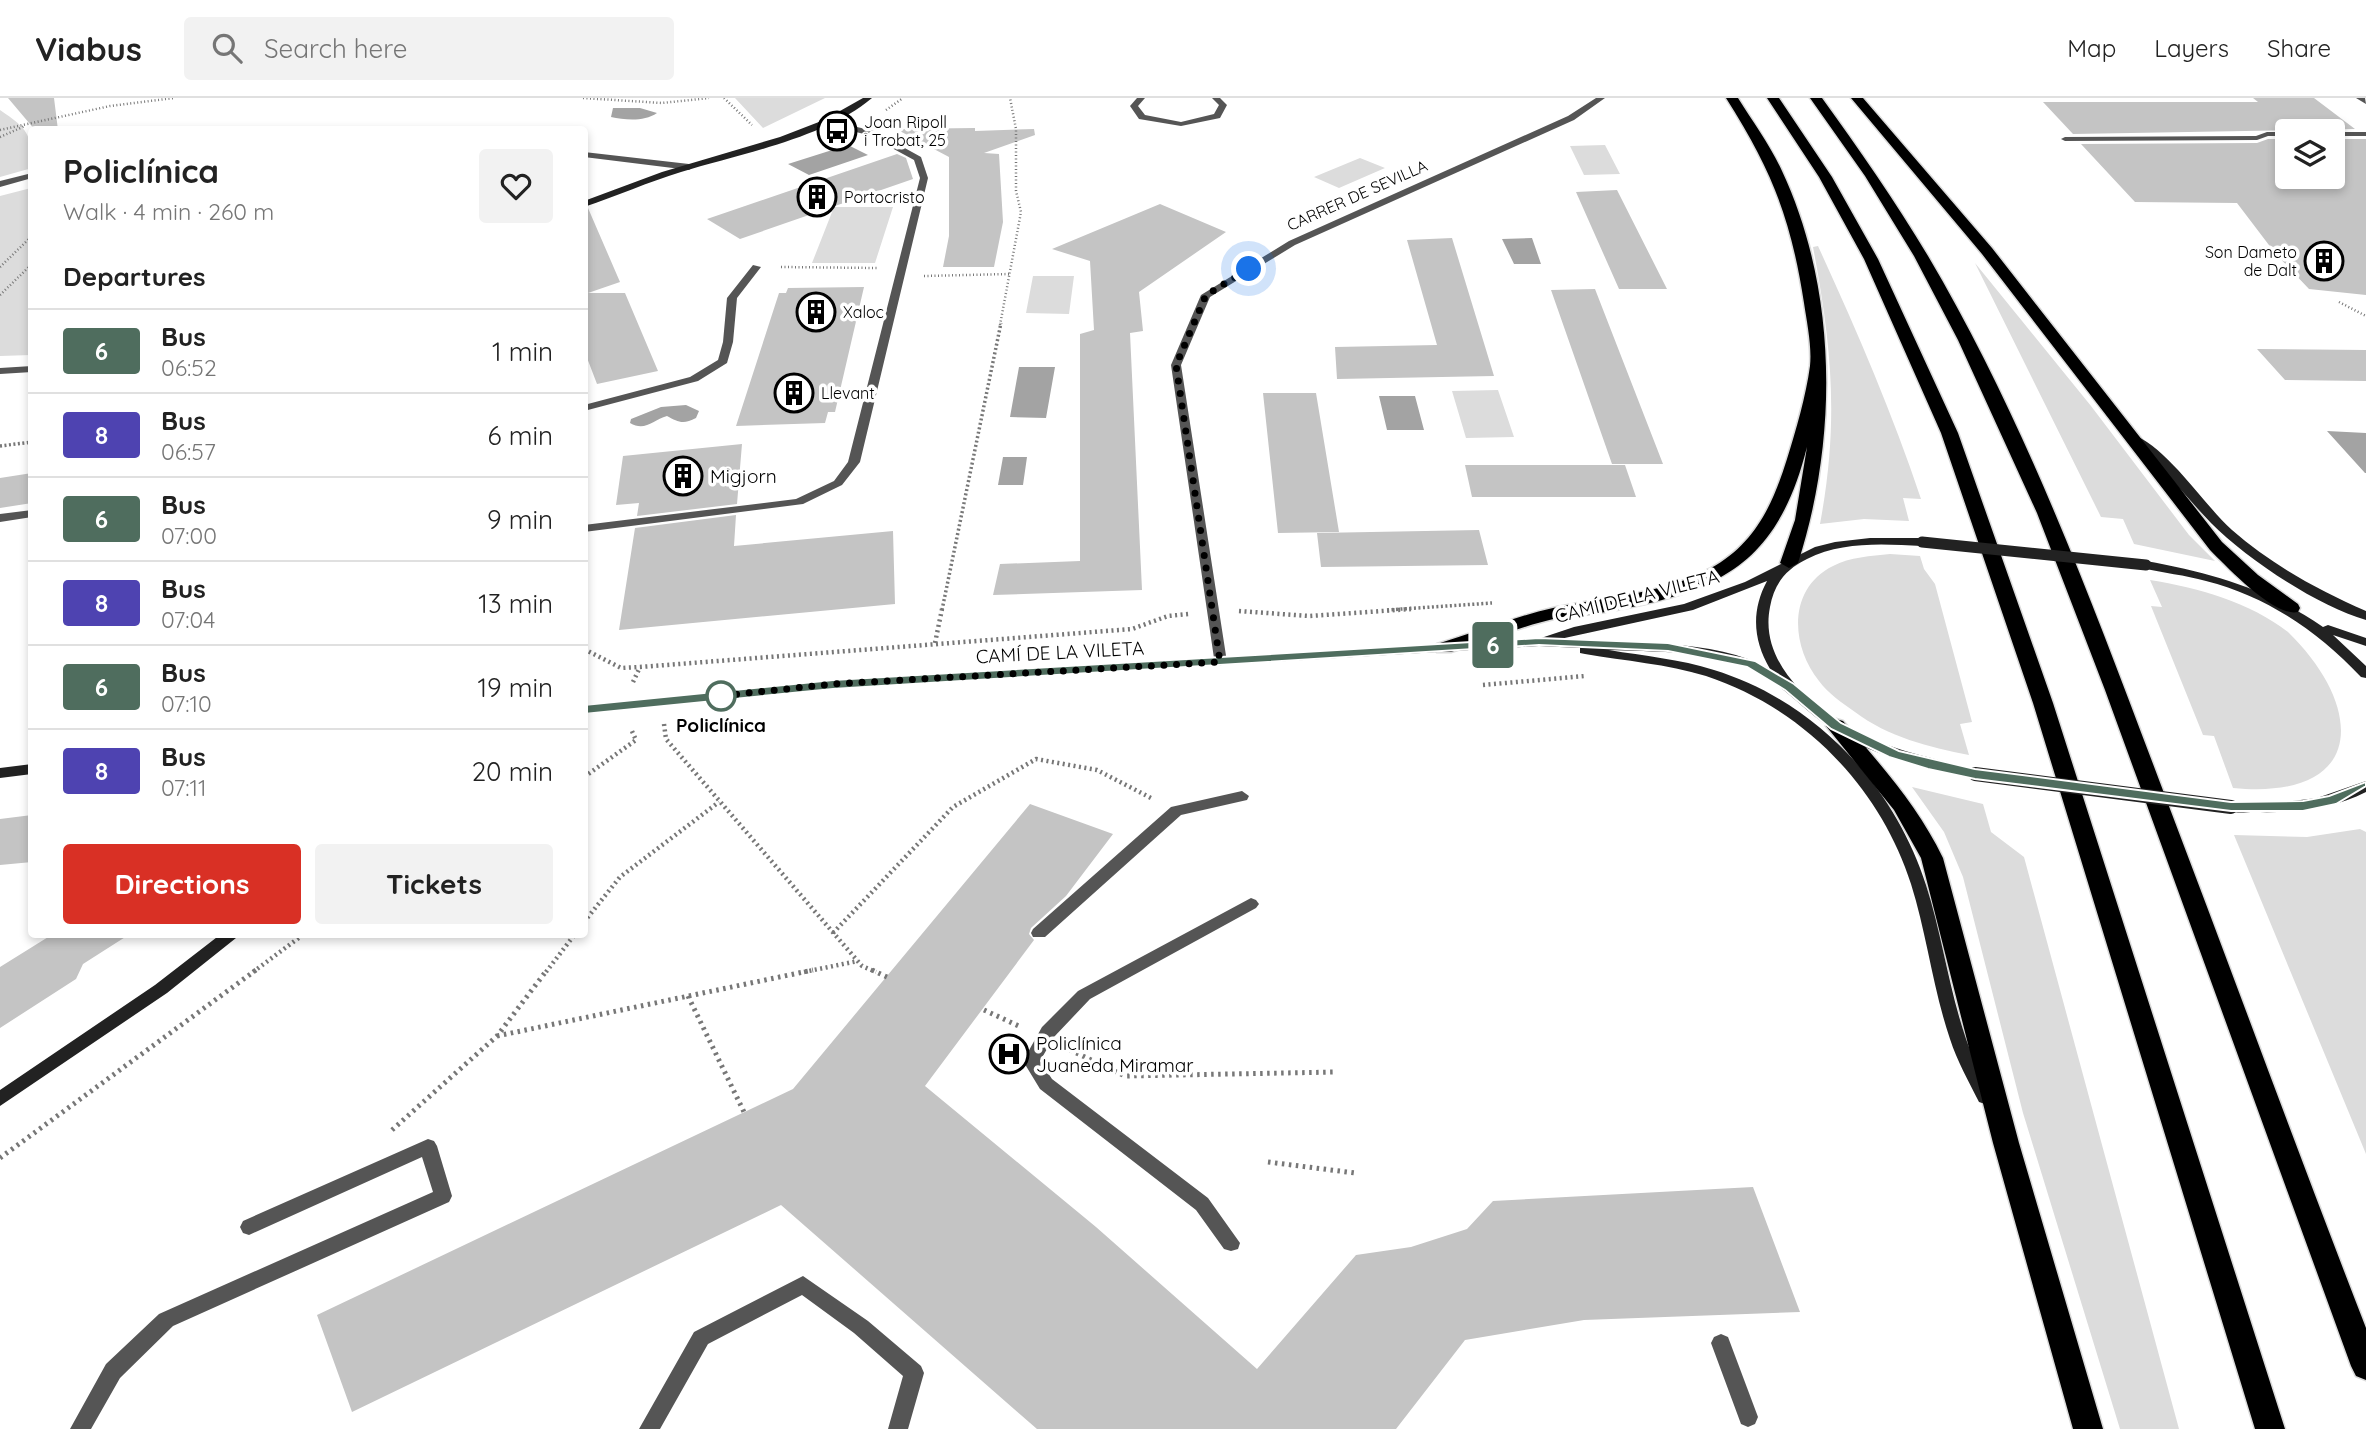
<!DOCTYPE html>
<html lang="en">
<head>
<meta charset="utf-8">
<style>
	body { margin:0; font-family:Quicksand,sans-serif; background:#f2f2f2; color:#222; height:100vh; display:flex; flex-direction:column; font-size:26px; white-space:nowrap }
	* { box-sizing:border-box; margin:0 }
	p { font-size:23px; color:#767676 }
	.icon { flex:none; width:38px; height:38px; fill:none; stroke:currentColor; stroke-width:2; stroke-linecap:round; stroke-linejoin:round }
	.map { position:relative; flex:1; overflow:hidden }
	.sheet { position:absolute; left:28px; top:28px; width:560px; height:812px; display:flex; flex-direction:column; background:#fff; border-radius:7px; box-shadow:0 4px 10px #0003 }
	.sheet>* { flex:none }
	.badge { padding:0 14px; border-radius:5px; font-size:24px; line-height:46px }
	.fabs { position:absolute; left:2275px; top:21px; display:grid; gap:14px }
	.fabs a { display:grid; place-items:center; width:70px; height:70px; border-radius:7px; background:#fff; box-shadow:0 4px 10px #0003; font-size:35px }
	.you { position:absolute; width:35px; height:35px; margin:-18px; border:5px solid #fff; border-radius:50%; background:#1a73e8; box-shadow:0 0 0 10px #1a73e833 }
	.map>.badge { position:absolute; translate:-50% -50%; box-shadow:0 0 0 4px #fff }
	h2 { padding:0 35px; font-size:26px; line-height:63px }
	.round { display:grid; place-items:center; flex:none; width:74px; height:74px; border-radius:7px; background:#f2f2f2 }
	.head { display:flex; align-items:center; justify-content:space-between; height:119px; padding:0 35px }
	h1 { font-size:33px; font-weight:700; line-height:52px }
	.primary-button { display:flex; gap:14px; margin-top:auto; padding:14px 35px }
	.primary-button a { flex:1; height:80px; border-radius:7px; background:#d93025; color:#fff; font-size:28px; font-weight:700; line-height:80px; text-align:center }
	.primary-button a+a { background:#f2f2f2; color:#222 }
	ul { padding:0; list-style:none }
	li { display:flex; align-items:center; gap:21px; height:84px; padding:0 35px; border-top:2px solid #e0e0e0 }
	li div { flex:1 }
	li b { display:block; font-size:26px }
	li em { font-style:normal }
	li .badge { min-width:77px; font-weight:700; text-align:center }
	header { display:flex; align-items:center; gap:42px; box-sizing:border-box; height:98px; padding:0 35px; background:#fff; border-bottom:2px solid #e0e0e0 }
	header strong { font-size:33px }
	nav { display:flex; gap:38px; margin-inline-start:auto; font-size:24px }
	.search { width:490px; height:63px; background:#f2f2f2; display:flex; align-items:center; gap:18px; box-sizing:border-box; padding:0 24px; border-radius:7px; color:#767676; font-size:26px }
	.map>svg:first-child { display:block }
</style>
</head>
<body>
<header>
<strong>Viabus</strong>
<div class="search"><svg class="icon" aria-label="search" viewBox="0 0 24 24"><circle cx="10" cy="10" r="6"/><path d="M15 15l6 6"/></svg>Search here</div>
<nav><a>Map</a><a>Layers</a><a>Share</a></nav>
</header>
<div class="map">
<svg width="2366" height="1331" viewBox="0 0 2366 1331">
	<rect width="100%" height="100%" fill="#fff"/>
	<path fill="#dcdcdc" d="M735 0H825L763 30Z
		M0 12C28 31 32 36 32 70L0 79Z
		M1605 47 1620 76 1584 77 1570 48Z
		M1360 60 1385 70 1339 90 1314 79Z
		M31 90V257L0 258V98Z
		M834 109H893L875 165H812Z
		M1818 148C1856 231 1892 314 1921 401L1903 400 1909 423 1864 421 1820 426C1839 324 1832 250 1813 149Z
		M1975 165 2091 308 2189 437 2215 463 2134 446 2123 421 2101 419Z
		M1033 178H1074L1069 216 1026 215Z
		M1498 292 1514 339 1466 340 1452 293Z
		M1890 456 1920 458 1924 471 1935 486 1972 624 1960 626 1969 657C1929 649 1888 639 1855 614 1842 605 1828 595 1819 583 1790 547 1788 490 1833 468 1850 459 1871 458 1890 456Z
		M2150 482C2199 490 2249 504 2288 534 2366 610 2366 703 2233 690L2214 638 2203 637 2151 508 2162 509Z
		M1912 689 1983 706 1991 734 2024 759 2179 1331H2120L2023 1015 1963 779 1944 734Z
		M2360 731 2366 734V1056L2234 737 2307 739Z"/>
	<path fill="#a3a3a3" d="M613 10H640L657 15C644 24 625 22 611 19Z
		M848 47 868 57 809 77 788 66Z
		M1532 140 1541 166H1514L1502 141Z
		M1019 269H1055L1046 320 1010 319Z
		M1379 298H1415L1424 332H1387Z
		M686 307 699 313 696 320C683 327 678 324 667 318 653 322 645 334 630 325L631 321 661 309Z
		M2327 333 2366 335V375H2365Z
		M1003 359H1027L1023 387H998Z"/>
	<path fill="#c4c4c4" d="M8 0H54L58 32H35Z
		M2253 0H2314L2355 31 2073 36 2043 4H2258Z
		M975 30V33L1034 31 1035 37 984 55 999 56 1003 124 994 169H943L949 138V59L896 31Z
		M2268 41H2287V79H2333V41H2366V197L2309 191 2275 155 2237 105 2135 104 2081 46 2257 45Z
		M897 56 906 60 913 81 740 141 707 121Z
		M1617 92 1667 191H1619L1576 94Z
		M1160 106 1226 134 1139 194 1143 233 1130 235 1142 492 993 497 1000 466 1080 463V236L1094 232 1090 163 1052 151Z
		M588 110 620 184 588 195H625L658 273 597 286 584 252V111Z
		M1452 140 1494 278 1337 281 1335 249 1437 247 1407 142Z
		M864 189 835 314H828L825 325 736 328 779 195H786L788 190Z
		M1595 191 1663 366H1612L1551 192Z
		M2257 251 2366 252V283L2285 282Z
		M1263 295H1316L1339 434 1278 435Z
		M742 346 737 406 637 418 639 405 616 407 623 358Z
		M1465 367H1625L1636 399H1472Z
		M32 375V405L0 410V380Z
		M736 417 734 448 893 433 895 506 619 532 635 430Z
		M1479 432 1488 467 1321 469 1317 435Z
		M1030 706 1113 736 1066 798 1031 830 1029 836 1034 842 925 988 1096 1129 1257 1271 1356 1157 1411 1149 1467 1131 1493 1103 1753 1089 1800 1214 1584 1222 1465 1242 1396 1331H1037L781 1107 352 1314 317 1217 793 991Z
		M32 717V764L0 767V721Z
		M53 836H130L83 866 76 881 0 930V869Z"/>
	<g fill="none" stroke-linecap="round" stroke-linejoin="round">
		<defs>
			<path id="highway" d="M1726 0H1738C1753 24 1770 47 1782 73 1838 193 1838 341 1798 465L1789 470 1780 465 1795 422 1807 349C1778 464 1722 493 1611 513 1593 517 1575 517 1558 520 1521 528 1486 543 1451 554H1437L1434 550 1437 546C1476 534 1514 519 1553 510 1608 498 1661 497 1711 470 1755 446 1773 406 1787 361 1796 332 1806 298 1810 268 1812 249 1807 225 1804 205 1791 121 1772 72 1726 0Z
				M1767 0H1779L1832 79 1878 161 1958 335 2053 605 2285 1331H2255L2033 605 1941 335 1864 161 1819 79Z
				M1810 0H1822C1859 51 1895 103 1928 158 2029 329 2097 518 2167 703 2234 879 2298 1055 2366 1230V1282L2356 1278 2351 1268 2105 592 2037 415 1958 242 1914 158 1865 78Z
				M1851 0H1863L1992 150 2222 444 2258 477 2298 506 2300 510 2298 514C2275 520 2226 468 2210 452L1982 156Z
				M1836 621 1843 623C1881 667 1918 708 1943 760L2019 1045 2103 1331H2073L1993 1045 1921 760 1894 712 1826 628Z"/>
		</defs>
		<use href="#highway" stroke="#dbdbdb" stroke-width="3"/>
		<path stroke="#777" stroke-width="2.5" stroke-dasharray="1 2.5" stroke-linecap="butt" d="M583 0 662 5 709 0
			M724 0 752 27
			M886 12 903 0
			M0 32 110 8 174 0
			M0 39 25 28
			M0 169 32 138
			M781 169 877 170
			M924 178 1010 176
			M0 197 32 166
			M2339 204 2366 218
			M1000 227 1021 114 1016 93V31L1010 0"/>
		<path stroke="#777" stroke-width="3.5" stroke-dasharray="2 2.5" stroke-linecap="butt" d="M0 348 32 344
			M942 512 1001 225
			M1387 512 1492 505"/>
		<path stroke="#777" stroke-width="4.5" stroke-dasharray="2 3.5" stroke-linecap="butt" d="M1239 513 1309 518 1411 511
			M935 545 942 511
			M584 551 621 570 640 569 1132 531 1168 518 1189 516
			M633 584 640 569
			M1483 587 1585 578
			M664 626 666 641 862 868 876 874
			M584 679 636 642 631 631
			M584 824 620 779 719 704
			M833 835 953 709 1036 661 1097 672 1153 701
			M253 874 304 836
			M546 874 575 836
			M804 874 858 863"/>
		<path stroke="#777" stroke-width="5" stroke-dasharray="2.5 4.5" stroke-linecap="butt" d="M872 872 887 879
			M688 898 744 1014
			M984 912 1021 929
			M497 938 813 872
			M1070 952 1125 978 1336 974
			M392 1032 497 938 547 872
			M0 1060 256 872
			M1268 1064 1355 1075"/>
		<path fill="#555" fill-rule="evenodd" d="M2267 34H2287V38H2268L2257 42 2065 43 2061 41 2065 39 2256 38Z
			M2333 34H2366V38H2333Z
			M1242 693 1249 698 1247 702 1181 717 1045 839H1033L1031 835 1033 831 1171 709Z
			M1251 800 1256 802 1259 806 1256 810 1090 901 1054 939 1040 963 1052 981 1208 1100 1240 1145 1238 1151 1231 1153 1224 1151 1196 1112 1040 991 1023 963 1042 929 1078 893Z
			M428 1041 434 1043 437 1048 452 1098 449 1104 173 1228 120 1280 91 1331H70L106 1266 159 1216 433 1094 422 1059 249 1137 243 1135 240 1129 243 1123Z
			M803 1178 868 1223 921 1268 924 1275 908 1331H888L903 1278 854 1235 802 1197 708 1246 660 1331H639L694 1234Z
			M1721 1236 1728 1239 1758 1319 1755 1326 1748 1329 1741 1326 1711 1245 1714 1239Z"/>
		<path fill="#555" fill-rule="evenodd" d="M1137 0H1145L1138 8 1145 17 1181 24 1214 16 1219 7 1212 0H1220L1227 7 1220 20 1181 28 1139 21 1130 8Z
			M1596 0H1605L1574 22 1295 147 1210 199 1181 267 1227 564 1220 568 1215 567 1171 267 1201 197 1289 143 1568 18Z
			M2356 0H2365L2366 6Z
			M827 22 874 33 921 59 928 80 860 364 842 387 803 406 584 434V427L796 401 834 383 848 364 920 80 914 62 868 37 824 26 823 24Z
			M584 54 689 66 693 69 689 72 584 59Z
			M32 75V80L0 89V83Z
			M753 167 761 169 737 200 733 244 727 265 698 283 584 313V307L690 279 718 262 723 244 727 200Z
			M32 268V274L0 276V270Z
			M32 412V419L0 424V416Z"/>
		<path fill="#222" fill-rule="evenodd" d="M863 0H872C825 40 740 56 681 74 648 84 617 98 584 109V103L662 74 780 39 824 22Z
			M2131 336C2167 348 2203 406 2232 432 2272 467 2318 492 2366 513V522C2317 508 2247 461 2211 425 2183 396 2161 365 2127 341L2126 339Z
			M1870 440H1922L1928 444 1922 448C1884 446 1842 443 1807 461 1786 471 1774 486 1770 509 1761 554 1793 590 1827 615 1878 652 1922 656 1980 673L1982 676 1980 679 1975 681C1924 670 1873 659 1829 629 1801 610 1779 583 1747 569 1707 552 1652 554 1609 552 1644 558 1680 561 1714 572 1815 603 1894 687 1926 787 1942 837 1949 891 1966 941 1973 961 1984 980 1994 999L1991 1004 1985 1006 1979 1004C1969 984 1957 963 1950 941 1933 891 1927 837 1911 786 1880 689 1803 610 1706 578 1667 566 1625 563 1585 556L1580 555V550L1539 548 833 590 584 616V608L833 582 1541 540 1574 529 1684 506 1745 484 1815 449 1835 444ZM1767 483C1751 513 1753 542 1770 571 1716 540 1622 545 1560 541L1693 512Z
			M2146 463C2213 475 2267 491 2323 529L2328 527 2366 540V548L2333 537 2366 568V580L2361 579C2317 533 2268 499 2206 483 2185 477 2163 475 2142 470L2140 467Z
			M32 666V676L0 680V670Z
			M2366 683V694C2331 712 2293 715 2254 714 2244 714 2231 717 2224 709L2231 704H2283L2317 700Z
			M221 836H241L167 895 0 1008V992L155 887Z"/>
		<use href="#highway" fill="#000" fill-rule="evenodd"/>
		<path stroke="#222" stroke-width="11" d="M1922 444 2146 467"/>
		<path stroke="#222" stroke-width="14" d="M1975 676 2231 709"/>
	</g>
	<path fill="#4f6d5e" stroke="#fff" stroke-width="2" d="M1539 540 1668 545 1755 563 1794 586 1841 625 1899 653 1975 671 2231 704 2303 703 2329 698 2366 684V688L2336 706 2303 713H2231L1975 681 1928 671 1889 659 1831 631 1785 592 1747 569 1668 553 1539 547 833 591 584 616 578 612 584 607 833 582Z"/>
	<g fill="none" stroke-linecap="round" stroke-linejoin="round">
		<path stroke="#000" stroke-width="7" stroke-dasharray="0 12.6" d="M721 598 710 599 833 586 1220 564 1176 267 1206 197 1249 171"/>
	</g>
	<defs>
		<symbol id="bus-ring" viewBox="-11 -11 22 22"><circle r="9.5" fill="#fff" stroke="#000" stroke-width="1.5"/><path d="M-5-6H5V4H4V6H2V4H-2V6H-4V4H-5ZM-3.5-4V0h7V-4ZM-3.5 1.2v1.5H-2V1.2ZM2 1.2v1.5H3.5V1.2Z" fill="#000"/></symbol>
		<symbol id="building-ring" viewBox="-11 -11 22 22"><circle r="9.5" fill="#fff" stroke="#000" stroke-width="1.5"/><path d="M-4-6H4V6H1V3H-1V6H-4ZM-2.5-4.3h1.7v1.8h-1.7ZM.8-4.3h1.7v1.8H.8ZM-2.5-1h1.7V.8h-1.7ZM.8-1h1.7V.8H.8Z" fill="#000"/></symbol>
		<symbol id="hospital-ring" viewBox="-11 -11 22 22"><circle r="9.5" fill="#fff" stroke="#000" stroke-width="1.5"/><path d="M-5-5h3v3.5h4V-5h3V5h-3V1.5h-4V5h-3Z" fill="#000"/></symbol>
	</defs>
	<g fill-rule="evenodd">
		<use href="#bus-ring" x="815" y="11" width="44" height="44"/>
		<use href="#building-ring" x="795" y="77" width="44" height="44"/>
		<use href="#building-ring" x="2302" y="141" width="44" height="44"/>
		<use href="#building-ring" x="794" y="192" width="44" height="44"/>
		<use href="#building-ring" x="772" y="273" width="44" height="44"/>
		<use href="#building-ring" x="661" y="356" width="44" height="44"/>
		<use href="#hospital-ring" x="987" y="934" width="44" height="44"/>
	</g>
	<circle fill="#fff" stroke="#4f6d5e" stroke-width="3.5" cx="721" cy="598" r="14"/>
	<g text-anchor="middle" stroke-width="7" stroke-linejoin="round" paint-order="stroke">
		<g font-size="16" fill="#000" stroke="#fff" text-anchor="start">
			<text x="864" y="30">Joan Ripoll<tspan x="864" dy="18">i Trobat, 25</tspan></text>
			<text x="844" y="105">Portocristo</text>
			<text x="2297" y="160" text-anchor="end">Son Dameto<tspan x="2297" dy="18">de Dalt</tspan></text>
			<text x="843" y="220">Xaloc</text>
			<text x="821" y="301">Llevant</text>
		</g>
		<g font-size="16" fill="#000" stroke="#fff">
			<text transform="translate(1357 97) rotate(-24)" y="6">CARRER DE SEVILLA</text>
		</g>
		<g font-size="19" fill="#000" stroke="#fff" text-anchor="start">
			<text x="710" y="385">Migjorn</text>
			<text x="1036" y="952">Policlínica<tspan x="1036" dy="22">Juaneda Miramar</tspan></text>
		</g>
		<g font-size="19" fill="#000" stroke="#fff">
			<text transform="translate(1637 498) rotate(-14)" y="7">CAMÍ DE LA VILETA</text>
			<text transform="translate(1060 554) rotate(-3)" y="7">CAMÍ DE LA VILETA</text>
		</g>
		<g font-size="19" font-weight="bold" fill="#000" stroke="#fff">
			<text x="721" y="634">Policlínica</text>
		</g>
	</g>
</svg>
<div class="fabs">
<a><svg class="icon" aria-label="layers" viewBox="0 0 24 24"><path d="M12 4l9 5-9 5-9-5zM3 14l9 5 9-5"/></svg></a>
</div>
<div class="you" style="left:1249px;top:171px"></div>
<b class="badge" style="left:1493px;top:547px;background:#4f6d5e;color:#fff">6</b>
<section class="sheet">
<div class="head"><div><h1>Policlínica</h1><p>Walk · 4 min · 260 m</p></div><a class="round"><svg class="icon" aria-label="heart" viewBox="0 0 24 24"><path d="M12 20l-8-8c-3-5 5-10 8-4 3-6 11-1 8 4z"/></svg></a></div>
<h2>Departures</h2>
<ul>
<li><span class="badge" style="background:#4f6d5e;color:#fff">6</span><div><b>Bus</b><p>06:52</p></div><em>1 min</em></li>
<li><span class="badge" style="background:#4e43b1;color:#fff">8</span><div><b>Bus</b><p>06:57</p></div><em>6 min</em></li>
<li><span class="badge" style="background:#4f6d5e;color:#fff">6</span><div><b>Bus</b><p>07:00</p></div><em>9 min</em></li>
<li><span class="badge" style="background:#4e43b1;color:#fff">8</span><div><b>Bus</b><p>07:04</p></div><em>13 min</em></li>
<li><span class="badge" style="background:#4f6d5e;color:#fff">6</span><div><b>Bus</b><p>07:10</p></div><em>19 min</em></li>
<li><span class="badge" style="background:#4e43b1;color:#fff">8</span><div><b>Bus</b><p>07:11</p></div><em>20 min</em></li>
</ul>
<div class="primary-button"><a>Directions</a><a>Tickets</a></div>
</section>
</div>
</body>
</html>
